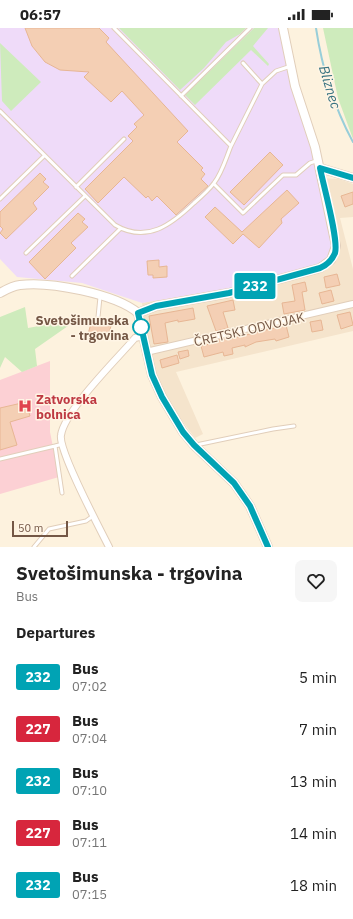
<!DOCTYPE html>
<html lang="en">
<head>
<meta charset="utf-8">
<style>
	body { margin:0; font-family:"IBM Plex Sans",sans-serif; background:#f6f6f6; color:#222; height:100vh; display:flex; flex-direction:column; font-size:15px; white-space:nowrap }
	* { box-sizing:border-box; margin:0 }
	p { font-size:13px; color:#767676 }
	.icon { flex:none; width:22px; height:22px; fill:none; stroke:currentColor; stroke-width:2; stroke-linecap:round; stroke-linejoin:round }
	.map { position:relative; height:519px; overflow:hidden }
	.side { display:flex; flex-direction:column; background:#fff; flex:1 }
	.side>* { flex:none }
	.badge { padding:0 8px; border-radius:3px; font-size:14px; line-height:26px }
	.scale { position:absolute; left:12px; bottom:10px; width:56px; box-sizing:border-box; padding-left:4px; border:2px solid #745745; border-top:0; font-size:11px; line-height:14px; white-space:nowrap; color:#745745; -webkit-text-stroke:3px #fff5e5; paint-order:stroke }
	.map>.badge { position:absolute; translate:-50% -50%; box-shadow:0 0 0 2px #fff }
	h2 { padding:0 16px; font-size:15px; line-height:36px }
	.round { display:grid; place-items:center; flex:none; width:42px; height:42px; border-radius:8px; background:#f6f6f6 }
	.headline { display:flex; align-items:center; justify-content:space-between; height:68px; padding:0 16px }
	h1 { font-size:19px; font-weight:700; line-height:30px }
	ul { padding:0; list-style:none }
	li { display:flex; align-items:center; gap:12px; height:52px; padding:0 16px }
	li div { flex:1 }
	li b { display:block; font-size:15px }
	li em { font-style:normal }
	li .badge { min-width:44px; font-weight:700; text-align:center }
	.status { display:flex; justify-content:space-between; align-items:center; height:28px; padding:0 20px; background:#fff; direction:ltr }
	.status svg { height:11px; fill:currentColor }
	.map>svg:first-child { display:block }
</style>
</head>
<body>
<div class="status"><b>06:57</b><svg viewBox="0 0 49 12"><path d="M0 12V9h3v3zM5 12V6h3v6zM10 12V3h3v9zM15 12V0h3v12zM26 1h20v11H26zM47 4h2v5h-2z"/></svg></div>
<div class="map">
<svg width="353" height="519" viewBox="0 0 353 519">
	<rect width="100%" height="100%" fill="#fdf2de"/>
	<path fill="#f5e4cc" d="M319 150 339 151 353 156V189L340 190 353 241V303L176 344 203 406 195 410 168 374 155 346 150 328 142 275 320 237Z"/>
	<path fill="#efdbf9" d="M0 0H282L285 25 319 150 333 219 331 228 320 237 249 257 142 275 82 255 17 249 0 231Z"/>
	<path fill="#fcd0d4" d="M50 333V404L59 449 0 466V352Z"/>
	<path fill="#ceebbc" d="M119 0H246L240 6 226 14 204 40 180 62Z
		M254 0H268L253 18 269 36 268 38 251 22 195 77 185 67Z
		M323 0H353V111L338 70Z
		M0 15 41 54 11 83 2 73Z
		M25 279 28 300 78 291 35 321 37 338 22 344 5 329 0 340V289Z"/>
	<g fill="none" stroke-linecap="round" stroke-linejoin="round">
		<path stroke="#98ced9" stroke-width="2" d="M316 0C322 40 334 79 353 114"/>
	</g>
	<path fill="#f4cfb4" stroke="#e7b694" d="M25 0H99L109 10 106 14 188 103 177 114 203 140 201 142 205 146 201 151 208 158 176 187 157 168 152 173 148 168 146 170 124 149 98 175 85 161 133 113 128 108 137 99 134 96 144 87 122 63 111 74 84 49 89 44 60 42 45 34 32 18Z
		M270 124 283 137 244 177 230 164Z
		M40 145 46 151 43 154 49 159 33 175 37 181 6 211 0 205 3 201 0 198V184Z
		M287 162 299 175 281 191 282 195 259 220 243 206 233 216 205 189 215 179 242 204Z
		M353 164V176L345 179 341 168Z
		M78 185 85 191 82 194 88 199 71 215 76 220 45 251 29 234Z
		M159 232V239L167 238V249L153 250V247H148L147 233Z
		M337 246 340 257 326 260 324 249Z
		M305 254 307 263 302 264 305 282 284 286 282 275 295 273 292 257Z
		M331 262 334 273 322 276 319 265Z
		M233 272 235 282 223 284 228 300 216 303 207 278Z
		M193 280 195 291 178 294V292L165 295 168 314 154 316 149 288Z
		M350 284 353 297 341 301 337 287Z
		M92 292 111 298 107 311 88 306Z
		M321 292 323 302 312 304 310 294Z
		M286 297 289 309 276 313 275 311 256 314 245 319V317L232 320 233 326 224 328 223 324 204 329 201 318 219 314 218 312 230 309V311Z
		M188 322 189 328 180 331 178 324Z
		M177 327 179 335 162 340 160 332Z
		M26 374 30 388 10 394 17 417 0 422V380Z"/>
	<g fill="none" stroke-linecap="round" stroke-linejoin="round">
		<defs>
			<path id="service" d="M262 56 276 43 291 38
				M181 68 250 0
				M0 83 115 197C147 216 172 196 194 175 201 169 209 162 214 155 222 145 226 130 231 118L114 0
				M231 118 262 56 243 35
				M214 156 243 185 283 147H296L310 135 316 133
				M76 159 124 111
				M0 171 44 128
				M26 225 85 168
				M72 248 121 200
				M98 289 100 269
				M196 417 273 401 294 398
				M0 431 55 418
				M62 465 55 418 63 416
				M34 519 49 501 86 493 93 488"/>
			<path id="minor" d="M146 324 353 276
				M109 519C100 501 58 422 61 407 65 382 117 331 135 310L143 308"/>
			<path id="tertiary" d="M320 140 353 150
				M0 265C7 261 12 258 20 257 49 253 116 266 138 285
				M138 285 156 278 229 265 320 240 331 232 336 218 315 119 295 58 283 0
				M138 285 152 347 162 369 183 404 194 417 234 455 250 478 268 519"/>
		</defs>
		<use href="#service" stroke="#e1ceba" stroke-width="5"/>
		<use href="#minor" stroke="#e1ceba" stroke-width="8"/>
		<use href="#tertiary" stroke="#e1ceba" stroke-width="10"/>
		<use href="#service" stroke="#fff" stroke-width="3"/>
		<use href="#minor" stroke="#fff" stroke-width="6"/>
		<use href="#tertiary" stroke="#fff" stroke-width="8"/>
	</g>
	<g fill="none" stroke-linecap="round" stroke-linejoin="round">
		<defs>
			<path id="line" d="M268 519 250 478 234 455 194 417 183 404 162 369 152 347 138 285 156 278 229 265 320 240C327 237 332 232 335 225 339 212 323 156 320 140L353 150"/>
		</defs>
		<use href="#line" stroke="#fff" stroke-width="9"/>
		<use href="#line" stroke="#00a3b4" stroke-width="6"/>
	</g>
	<defs>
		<symbol id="hospital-bare" viewBox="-9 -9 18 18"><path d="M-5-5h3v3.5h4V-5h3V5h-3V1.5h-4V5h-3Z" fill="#e0444e" stroke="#fff5e5" stroke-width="2.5" paint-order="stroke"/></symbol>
	</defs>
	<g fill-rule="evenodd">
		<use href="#hospital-bare" x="15" y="368" width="20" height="20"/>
	</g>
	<circle fill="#fff" stroke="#00a3b4" stroke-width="2" cx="141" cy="299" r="8"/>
	<g text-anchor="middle" stroke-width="3" stroke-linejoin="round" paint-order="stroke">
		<g font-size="13" font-weight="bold" fill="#745745" stroke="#fff5e5" text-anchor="end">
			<text x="129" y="297">Svetošimunska<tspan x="129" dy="15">- trgovina</tspan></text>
		</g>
		<g font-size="13" fill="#745745" stroke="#fff5e5">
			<text transform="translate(249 301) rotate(-13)" y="5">ČRETSKI ODVOJAK</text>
		</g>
		<g font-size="13" font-weight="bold" fill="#be3a42" stroke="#fff5e5" text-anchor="start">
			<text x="36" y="376">Zatvorska<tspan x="36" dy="15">bolnica</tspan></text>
		</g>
		<g font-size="14" font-style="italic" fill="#3b7482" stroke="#fff5e5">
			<text transform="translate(330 59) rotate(73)" y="5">Bliznec</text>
		</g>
	</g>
</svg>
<div class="scale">50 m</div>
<b class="badge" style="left:255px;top:258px;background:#00a3b4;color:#fff">232</b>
</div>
<section class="side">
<div class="headline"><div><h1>Svetošimunska - trgovina</h1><p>Bus</p></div><a class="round"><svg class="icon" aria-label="heart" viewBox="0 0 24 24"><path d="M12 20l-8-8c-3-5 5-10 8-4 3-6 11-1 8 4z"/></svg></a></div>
<h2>Departures</h2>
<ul>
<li><span class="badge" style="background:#00a3b4;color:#fff">232</span><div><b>Bus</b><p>07:02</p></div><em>5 min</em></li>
<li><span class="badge" style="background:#d7263d;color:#fff">227</span><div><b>Bus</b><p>07:04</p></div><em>7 min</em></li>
<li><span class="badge" style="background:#00a3b4;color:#fff">232</span><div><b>Bus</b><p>07:10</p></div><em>13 min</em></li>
<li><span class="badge" style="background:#d7263d;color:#fff">227</span><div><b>Bus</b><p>07:11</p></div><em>14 min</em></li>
<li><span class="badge" style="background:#00a3b4;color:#fff">232</span><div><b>Bus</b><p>07:15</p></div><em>18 min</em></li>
</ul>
</section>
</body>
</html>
